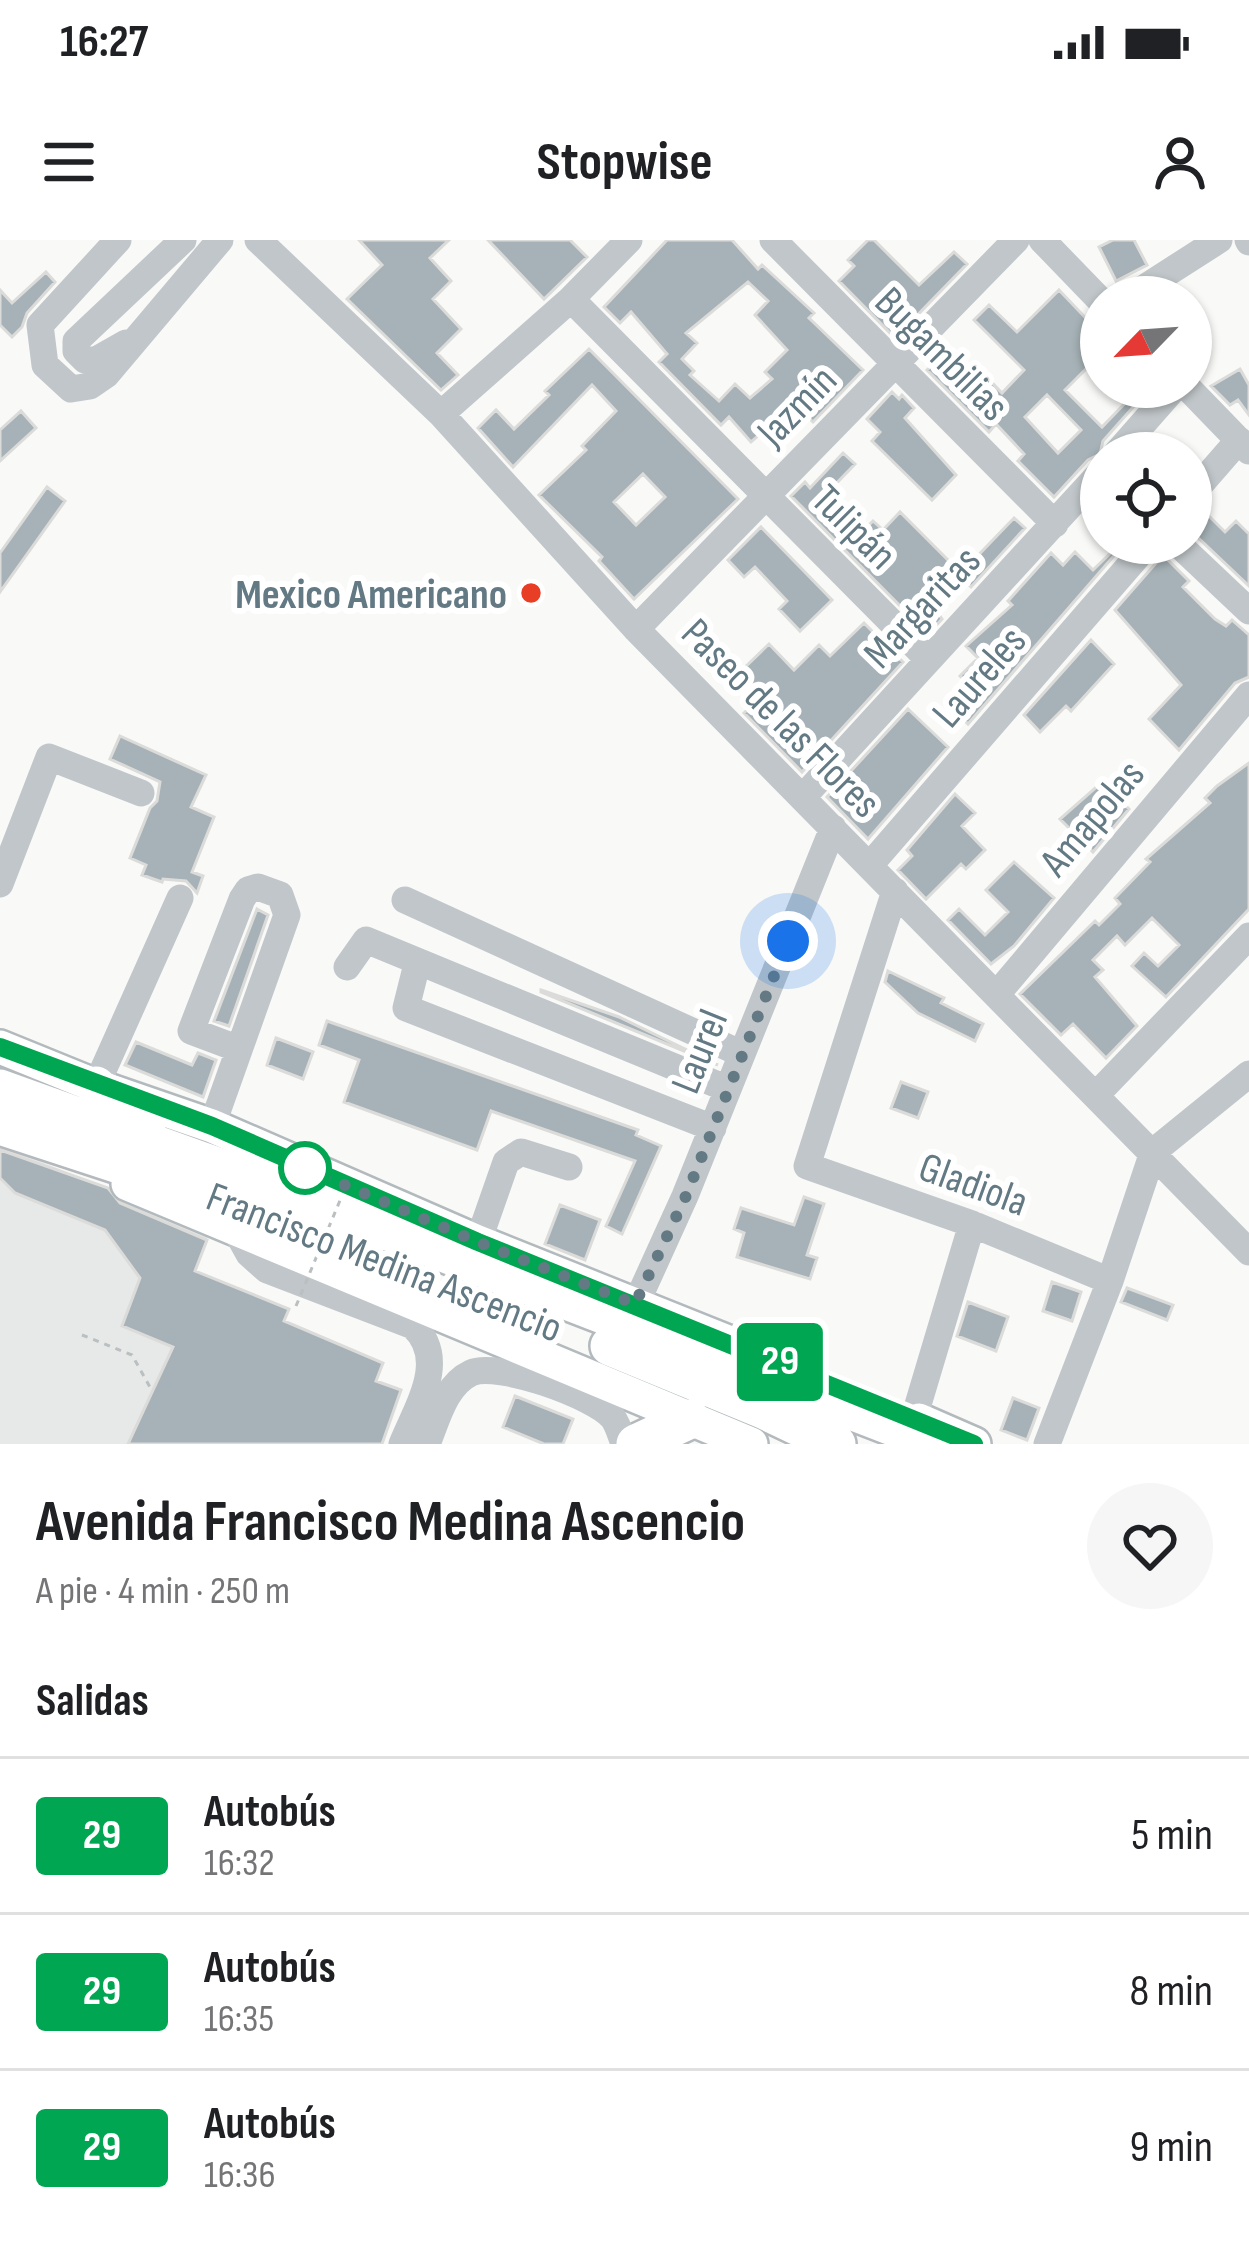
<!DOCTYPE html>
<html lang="es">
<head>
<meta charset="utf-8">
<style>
	body { margin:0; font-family:"Sofia Sans Condensed",sans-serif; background:#f6f6f6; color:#202124; height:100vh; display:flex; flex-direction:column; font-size:45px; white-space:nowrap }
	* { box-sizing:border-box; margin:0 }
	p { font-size:39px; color:#757577 }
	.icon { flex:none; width:66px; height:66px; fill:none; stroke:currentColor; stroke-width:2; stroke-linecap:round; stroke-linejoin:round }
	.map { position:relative; height:1204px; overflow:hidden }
	.panel { display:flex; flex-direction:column; background:#fff; flex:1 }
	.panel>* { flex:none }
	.badge { padding:0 24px; border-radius:9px; font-size:42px; line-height:78px }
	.needle { width:78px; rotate:245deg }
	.controls { position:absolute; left:1080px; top:36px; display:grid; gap:24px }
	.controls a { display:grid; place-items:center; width:132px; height:132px; border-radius:50%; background:#fff; box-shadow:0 3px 9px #0004; font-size:60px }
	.you { position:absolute; width:60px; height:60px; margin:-30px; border:9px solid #fff; border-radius:50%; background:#1a73e8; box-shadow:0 0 0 18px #1a73e833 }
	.map>.badge { position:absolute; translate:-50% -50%; box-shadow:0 0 0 6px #fff }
	h2 { padding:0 36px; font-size:45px; line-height:108px }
	.round { display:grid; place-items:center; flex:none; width:126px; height:126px; border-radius:63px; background:#f6f6f6 }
	.overview { display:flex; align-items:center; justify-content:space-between; height:204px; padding:0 36px }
	h1 { font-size:57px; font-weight:700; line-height:90px }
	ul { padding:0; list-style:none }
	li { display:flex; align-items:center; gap:36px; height:156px; padding:0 36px; border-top:3px solid #e0e0e0 }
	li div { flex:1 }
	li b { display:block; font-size:45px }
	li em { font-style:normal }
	li .badge { min-width:132px; font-weight:700; text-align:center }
	.status { display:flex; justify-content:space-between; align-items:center; height:84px; padding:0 60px; background:#fff; direction:ltr }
	.status svg { height:33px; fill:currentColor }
	header { display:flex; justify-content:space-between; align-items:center; height:156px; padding:0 36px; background:#fff; font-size:54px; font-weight:700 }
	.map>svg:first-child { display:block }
</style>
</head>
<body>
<div class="status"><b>16:27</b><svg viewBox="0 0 49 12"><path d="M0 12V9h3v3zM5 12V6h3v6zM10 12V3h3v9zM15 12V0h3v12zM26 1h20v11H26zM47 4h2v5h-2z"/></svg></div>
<header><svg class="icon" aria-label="menu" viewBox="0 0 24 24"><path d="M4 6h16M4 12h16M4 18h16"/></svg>Stopwise<svg class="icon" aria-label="person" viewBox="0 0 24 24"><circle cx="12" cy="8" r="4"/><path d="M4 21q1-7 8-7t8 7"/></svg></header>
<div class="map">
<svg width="1249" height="1204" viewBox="0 0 1249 1204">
	<rect width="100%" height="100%" fill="#f9f9f7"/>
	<path fill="#e7e9e8" d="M0 905 210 990 196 1031 285 1081 383 1123 377 1141 401 1150 382 1204H0Z"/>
	<path fill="#a6b2b7" stroke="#dbdbd9" stroke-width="3" fill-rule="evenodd" d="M359 0H449L430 18 451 41 433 59 461 89 437 113 458 135 441 150 347 59 382 25Z
		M488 0H570L587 17 544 59Z
		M667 0H732L758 29 762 25 814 73 809 78 863 130 813 182 802 172 773 199 765 190 751 202 729 177 721 185 659 122 667 114 631 72 620 83 604 67ZM748 42 768 61 755 75 787 110 765 132 772 139 750 158 735 144 719 161 690 135 694 131 682 119 697 103 686 93Z
		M868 0H874L919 45 954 12 967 24 895 98 839 41 854 26 848 20Z
		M1113 0H1134L1147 25 1116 41 1099 7Z
		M46 32 55 42 27 73 22 87 12 97 0 85V50L12 63Z
		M1059 50 1101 94V131L1093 122 1065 150 1102 187 1129 159 1117 147H1151L1103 201 1100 214 1088 220 1054 257 1018 221 1024 214 996 184 989 192 927 130 944 114 966 136 976 126 1002 153 1024 130 974 80 989 65 1017 92ZM1047 155 1081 190 1058 213 1025 177Z
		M589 109 738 259 634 359 599 321 602 317 539 255 586 210 582 206 616 171 592 145 513 227 478 188 496 170 514 189 549 155 545 151ZM643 234 665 257 636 285 614 262Z
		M1240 129 1249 145V175L1238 160 1230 165 1211 146Z
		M892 152 899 159 902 155 914 168 905 178 956 235 932 260 872 201 880 192 867 179Z
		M21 171 36 188 0 221V190Z
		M843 213 855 224 830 250 868 286 873 281 883 290 900 272 961 333 1014 278 1025 288 971 347 962 339 934 367 942 379 928 394 791 256 805 242 810 248Z
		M47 247 65 261 0 352V313Z
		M1203 270 1225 292 1236 281 1249 294V346L1191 291V282Z
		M761 287 832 360 800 391 779 369 787 361 755 327 744 337 728 320Z
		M1121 303H1125L968 484 956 472 976 452 960 436 978 418 966 406 1012 365 1008 361 1051 313 1063 325 1075 312 1093 330Z
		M1163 315 1189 341 1183 347 1215 379 1226 386 1232 380 1249 395V437L1235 443 1179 510 1149 479 1181 445 1115 370Z
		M864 383 903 422 802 532 744 473 761 456 739 433 769 404 794 430 819 405 830 416Z
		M1091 400 1114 424 1071 471 1066 466 1040 492 1024 475Z
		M908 469 948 507 868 599 827 557Z
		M120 496 206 535 191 567 214 577 192 632 203 636 197 653 186 641 163 639 162 642 142 635 146 625 130 618 150 568 157 561 160 542 110 519Z
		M1249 523V669L1166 757 1132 726 1144 713 1158 726 1179 705 1152 678 1125 705 1117 696 1093 720 1103 730 1095 737 1137 786 1106 818 1073 784 1061 795 1020 754 1095 681 1099 685 1120 664 1115 658 1150 622 1146 619 1210 563 1205 558 1217 546Z
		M1102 542 1129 569 1093 612 1060 579Z
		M955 554 975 573 962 586 985 610 966 629 961 624 926 659 898 630 912 616 907 610Z
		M1014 622 1054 658 1014 706 991 724 948 680 959 669 985 695 1008 672 986 650Z
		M257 669 268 675 229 786 214 781Z
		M888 731 944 758 941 763 983 784 975 801 918 773 885 742Z
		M541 750 619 777 718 825 541 752Z
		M327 781 638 890 636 895 661 906 622 994 606 986 635 921 491 871 477 910 344 862 359 820 319 805Z
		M276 798 313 812 303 839 267 825Z
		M136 802 192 825 198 813 216 820 203 857 125 825Z
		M901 842 928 852 918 878 891 868Z
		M0 910 108 948 120 963 207 1000 195 1031 289 1069 284 1081 383 1123 376 1141 401 1150 382 1204H128L173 1107 122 1086 140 1038 105 990 15 953 0 938Z
		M804 957 824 964 807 1015 817 1018 810 1039 737 1017 744 993 734 989 741 968 794 985Z
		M560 965 600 980 585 1020 545 1004Z
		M1052 1042 1081 1052 1072 1081 1043 1071Z
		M1127 1048 1173 1065 1167 1080 1121 1062Z
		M968 1062 1008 1077 996 1111 957 1096Z
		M515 1156 573 1179 563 1204H544L503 1187Z
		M1013 1158 1039 1168 1027 1200 1001 1190Z"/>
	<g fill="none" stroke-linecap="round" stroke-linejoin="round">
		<defs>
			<path id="major" d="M0 807 96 846 212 886 478 1002 788 1126
				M128 944 751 1204
				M919 1180 974 1204"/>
			<path id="highway" d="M96 846 147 894
				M0 849 303 958 939 1204
				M0 885 241 964 359 1009
				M610 1106 763 1169 836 1204
				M636 1204 690 1179"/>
		</defs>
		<use href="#major" stroke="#b3babe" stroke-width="38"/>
		<use href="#highway" stroke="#b3b9bc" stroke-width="44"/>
		<path stroke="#babfc1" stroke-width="3" stroke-dasharray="6 6" stroke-linecap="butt" d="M82 1095 132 1115 151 1149"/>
		<path stroke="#c0c6c9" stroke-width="27" d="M118 0 40 85 45 125 71 149 90 146 106 135 220 0
			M258 0 441 174 636 389 1249 1012
			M773 0 1055 284
			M1042 0 1101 61
			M1248 0 1249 2
			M1130 57 1219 0
			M571 59 928 419
			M126 103 96 120H85L76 111V101L183 0
			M1187 147 1249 211
			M441 174 571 59 629 0
			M1117 213 1175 147
			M1191 255 1239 200
			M1177 303 1249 371
			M636 389 1016 0
			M803 557 1101 232
			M870 625 1149 303
			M0 644 49 517 141 553
			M895 651 807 926 972 984 1110 1041
			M405 660 742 814
			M417 724 406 768 713 888
			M347 727 366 700 728 849
			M997 754 1249 455
			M96 846 180 658
			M1096 855 1249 696
			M212 886 287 675 280 655 258 647 248 650 242 659 191 791 239 809
			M234 987 249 1014 267 1030 413 1086C449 1119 417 1167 402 1204
			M478 1002 506 922 521 912 569 927
			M636 1064 685 956 833 588
			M914 1178 972 984
			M427 1204C437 1180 445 1145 471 1133 497 1121 595 1156 613 1178 618 1185 621 1196 624 1204
			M1047 1204 1110 1041 1153 912 1249 834"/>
		<use href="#major" stroke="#fff" stroke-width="33"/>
		<use href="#highway" stroke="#fff" stroke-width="39"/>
		<path stroke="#babfc1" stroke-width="3" stroke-dasharray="6 6" stroke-linecap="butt" d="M296 1066 351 934"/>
	</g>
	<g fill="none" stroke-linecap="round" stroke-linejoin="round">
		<defs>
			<path id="line" d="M0 807 212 886 478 1002 974 1204"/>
		</defs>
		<use href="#line" stroke="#fff" stroke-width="27"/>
		<use href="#line" stroke="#00a651" stroke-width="18"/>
		<path stroke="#637983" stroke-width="12" stroke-dasharray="0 21.6" d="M305 928 478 1002 635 1064 686 956 788 701"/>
	</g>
	<circle fill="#e93e26" stroke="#fff" stroke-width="4.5" cx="531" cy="353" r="12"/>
	<circle fill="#fff" stroke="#00a651" stroke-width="6" cx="305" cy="928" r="24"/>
	<g text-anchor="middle" stroke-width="12" stroke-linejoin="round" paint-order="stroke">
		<g font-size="42" fill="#637983" stroke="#fff">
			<text transform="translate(943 113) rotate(45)" y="15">Bugambilias</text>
			<text transform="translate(796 165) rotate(-46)" y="15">Jazmín</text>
			<text transform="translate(855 286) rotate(45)" y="15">Tulipán</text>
			<text transform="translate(921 366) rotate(-47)" y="15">Margaritas</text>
			<text transform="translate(978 436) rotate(-49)" y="15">Laureles</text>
			<text transform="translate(782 477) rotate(45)" y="15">Paseo de las Flores</text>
			<text transform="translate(1091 577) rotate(-50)" y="15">Amapolas</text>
			<text transform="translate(698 811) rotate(-68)" y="15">Laurel</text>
			<text transform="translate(974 943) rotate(20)" y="15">Gladiola</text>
			<text transform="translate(385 1021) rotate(21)" y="15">Francisco Medina Ascencio</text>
		</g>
		<g font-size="42" font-weight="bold" fill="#637983" stroke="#fff" text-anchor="end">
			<text x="507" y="368">Mexico Americano</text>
		</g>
	</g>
</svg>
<div class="controls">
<a><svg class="needle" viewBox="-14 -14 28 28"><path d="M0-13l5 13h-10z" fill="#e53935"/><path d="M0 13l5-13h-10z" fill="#757577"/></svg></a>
<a><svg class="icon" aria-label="locate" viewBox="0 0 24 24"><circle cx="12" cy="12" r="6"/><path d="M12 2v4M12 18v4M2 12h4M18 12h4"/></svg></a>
</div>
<div class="you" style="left:788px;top:701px"></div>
<b class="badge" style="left:780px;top:1122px;background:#00a651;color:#fff">29</b>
</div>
<section class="panel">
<div class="overview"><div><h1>Avenida Francisco Medina Ascencio</h1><p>A pie · 4 min · 250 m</p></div><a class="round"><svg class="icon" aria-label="heart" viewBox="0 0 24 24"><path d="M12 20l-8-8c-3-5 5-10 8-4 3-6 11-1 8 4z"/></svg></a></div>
<h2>Salidas</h2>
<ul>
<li><span class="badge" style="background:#00a651;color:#fff">29</span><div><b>Autobús</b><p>16:32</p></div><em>5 min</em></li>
<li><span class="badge" style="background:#00a651;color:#fff">29</span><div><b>Autobús</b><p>16:35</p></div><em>8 min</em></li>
<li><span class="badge" style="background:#00a651;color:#fff">29</span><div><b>Autobús</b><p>16:36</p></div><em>9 min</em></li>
</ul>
</section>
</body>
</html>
